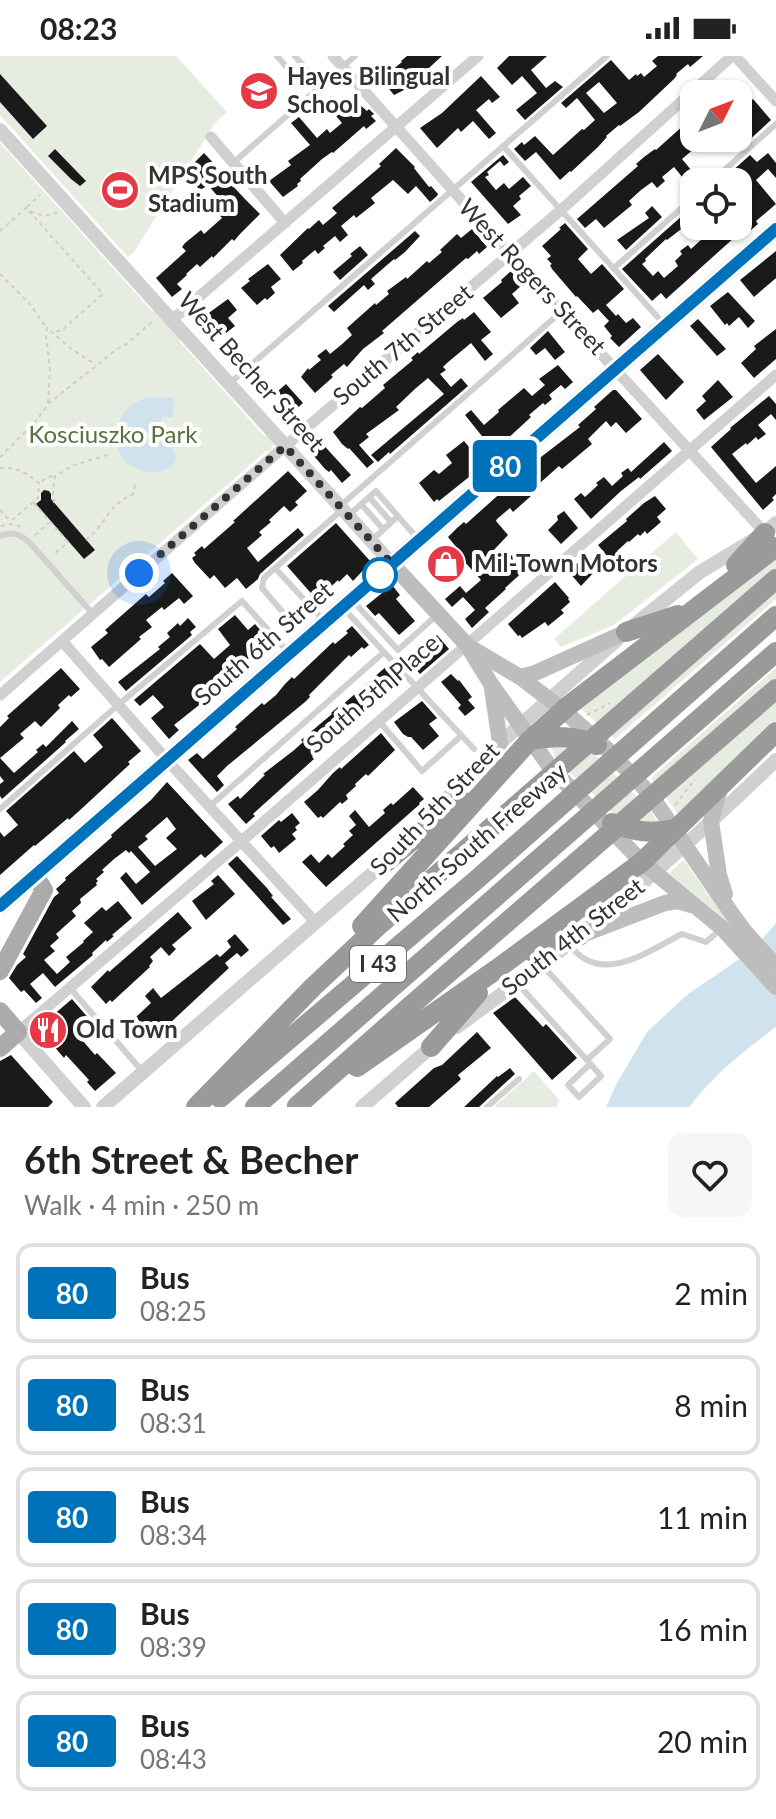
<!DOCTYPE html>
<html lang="en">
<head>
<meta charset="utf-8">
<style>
	body { margin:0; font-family:Lato,sans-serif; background:#f6f6f6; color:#222; height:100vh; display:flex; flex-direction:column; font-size:30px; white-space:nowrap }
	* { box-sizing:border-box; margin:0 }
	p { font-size:26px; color:#767676 }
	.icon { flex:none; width:44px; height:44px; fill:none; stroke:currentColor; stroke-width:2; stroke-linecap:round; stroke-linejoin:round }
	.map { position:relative; height:1051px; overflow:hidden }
	.drawer { display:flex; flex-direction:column; background:#fff; flex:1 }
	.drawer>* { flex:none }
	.badge { padding:0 16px; border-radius:6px; font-size:28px; line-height:52px }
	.needle { width:52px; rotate:48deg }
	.buttons { position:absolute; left:680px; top:24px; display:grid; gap:16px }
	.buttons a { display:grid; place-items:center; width:72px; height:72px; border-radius:16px; background:#fff; box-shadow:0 2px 6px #0004; font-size:40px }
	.you { position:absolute; width:40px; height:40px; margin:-20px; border:6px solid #fff; border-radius:50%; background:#1a73e8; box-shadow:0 0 0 12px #1a73e833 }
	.map>.badge { position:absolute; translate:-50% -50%; box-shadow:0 0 0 4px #fff }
	.round { display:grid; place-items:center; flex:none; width:84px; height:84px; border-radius:16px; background:#f6f6f6 }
	.overview { display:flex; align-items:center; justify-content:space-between; height:136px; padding:0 24px }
	h1 { font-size:38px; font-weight:700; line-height:60px }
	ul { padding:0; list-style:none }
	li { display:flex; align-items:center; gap:24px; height:100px; margin:0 16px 12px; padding:0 8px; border:4px solid #e0e0e0; border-radius:16px }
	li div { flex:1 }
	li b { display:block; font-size:30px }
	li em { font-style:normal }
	li .badge { min-width:88px; font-weight:700; text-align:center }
	.status { display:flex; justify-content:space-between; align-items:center; height:56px; padding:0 40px; background:#fff; direction:ltr }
	.status svg { height:22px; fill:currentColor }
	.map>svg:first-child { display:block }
</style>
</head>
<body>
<div class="status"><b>08:23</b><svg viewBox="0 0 49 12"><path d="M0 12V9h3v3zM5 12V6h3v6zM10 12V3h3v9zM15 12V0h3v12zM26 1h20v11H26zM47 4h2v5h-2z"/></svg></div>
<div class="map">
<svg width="776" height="1051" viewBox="0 0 776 1051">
	<rect width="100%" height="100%" fill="#fff"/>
	<path fill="#e6ecdf" d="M0 0H176L227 56 215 67 134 196 128 201 0 59Z
		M0 87 152 255H156L180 282V286L264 380H269L274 388 270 395H266L0 626Z
		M676 476 698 503 614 569 561 591 554 583Z
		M776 499V515L599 669 577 649Z
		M776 530V543L615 683 608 677Z
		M776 612V625L656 728 651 722Z
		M776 640V665L679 759 663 738Z
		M550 686 593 697 653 757 657 767 652 770 615 759 559 706 554 699Z
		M684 804 707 837 729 865 728 866 669 817Z
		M534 1015 559 1044 557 1051H494Z"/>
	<path fill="#cfe2ee" d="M149 341 174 342 173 361H162L161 375H152L148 379 149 383 152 386 160 385 170 388C198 427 103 430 118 369 122 354 134 345 149 341Z
		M776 867V971C741 997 717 1016 689 1051H606L617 1027 647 976 688 938 753 894Z"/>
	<path fill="#1a1a1a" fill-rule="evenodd" d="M407 0H442L406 33 394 39 381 23 402 6 401 5Z
		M509 0H547L531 14 546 32 555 25 563 31 525 64 516 54 537 37 522 20 512 29 497 12Z
		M658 0H703L690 11 688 8 676 18 677 19 674 23 639 56 620 70 619 69 606 80 607 81 598 91 571 116 570 115 560 124 536 96 525 105 514 93 522 86 524 89 535 80 553 99 582 73 584 74 595 64 577 42 566 52 561 47 611 4 629 24 636 18 637 20 641 17 644 21 657 10 652 5ZM599 26 617 47 604 57 586 37Z
		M0 18 47 70 33 83 0 46Z
		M481 20 500 41 492 47 489 43 476 54 496 77 489 83 473 65 461 76 458 72 437 92 420 72 442 57Z
		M733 26 736 29 738 28 752 44 753 43 771 64 745 88 738 80V68L744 63 738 56V38H721Z
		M331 40 347 58 359 48 367 55 369 53 374 58 371 60 376 65 366 73 364 70 333 97 332 96 322 103 300 123 301 125 297 128 298 130 283 141 269 125 291 109 288 105 310 89 291 67 299 61 317 82 327 73 330 77 342 67 324 46Z
		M694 60V82H707L682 103 692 115 683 122 674 111 662 121 665 125 657 132 652 126 641 134 629 145 632 149 604 172 596 163 585 172 577 163 638 110 636 108 644 101 655 93 656 94Z
		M396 92 415 111 414 112 429 131 431 130 438 138 437 140 430 146 416 130 408 138 393 124 371 142 375 147 356 162 354 159 341 170 348 179 340 186 335 180 323 190 325 192 318 198 315 194 302 205 303 207 293 215 280 199 308 172 309 173 319 164 323 169 337 157 332 152 381 110 379 108Z
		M55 93 86 125 80 130 71 123 48 100Z
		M204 97 232 127 231 128 244 142 260 158 240 178 234 185 232 183 213 202 212 200 200 211 197 208 186 218 187 219 177 228 182 233 172 241 156 222 186 195 182 191 185 187 201 174 204 178 222 162 211 150 220 143 208 129 202 133 198 132 194 127 197 124 188 113Z
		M768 97 776 107V122L768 113 756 124 776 148 756 165 758 168 751 174 738 160V155L745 149 743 147 746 144 745 143 752 136 739 122 734 126H720L750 99 757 106Z
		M503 99 509 106 504 110 500 105 487 116 489 119 485 121 496 134 504 127 509 133 523 121 531 130 519 140 521 143 513 150 521 159 508 168 471 126Z
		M652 150 662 161 626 194 617 184 649 162 645 157Z
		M691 152 694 156V172L689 167 667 184 666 183 645 203 646 205 642 208 653 220 658 215 664 222 678 210 675 205 682 198 680 195 688 189 691 193 703 182 701 179 712 170H725L735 181 666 243 661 237 652 245 622 213Z
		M565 167 588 193 578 203 591 218 602 208 624 233 606 249 616 260 618 258 626 267 633 262 641 271 619 291 610 282 612 280 604 270 609 265 598 253 593 257 577 240 576 241 552 213 550 209 552 208 547 203 551 200 542 190 561 173 559 172Z
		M472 173 487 191 479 198 477 195 468 203 466 202 382 275 384 277 363 293 347 311 344 308 331 319 333 321 315 337 301 321 308 312 309 314 321 304 317 300 326 293 330 298 341 289 352 279 347 272 375 247 376 249 389 238 387 235 406 221 407 223 427 205 429 207 442 196 440 194 457 178 461 182Z
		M415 175 420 180 405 196 395 204 394 203 371 223 375 228 368 234 364 229 334 256 328 250Z
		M360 190 368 199 340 224 333 216 352 200 350 198Z
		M776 195V222L754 241 740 224Z
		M268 208 281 223 271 231 275 237 267 244 265 242 257 249 241 232 250 225 248 223Z
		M511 215 522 229 512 238 519 247 501 262 483 242 502 226 501 224Z
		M728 236 755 265 748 272 739 261 729 270 727 267 725 269 710 250Z
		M228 243 237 254 228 262 235 270 226 277 221 272 209 283 195 267Z
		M474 256 491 276 481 284 493 298 485 305 471 287 447 307 443 311 446 314 440 318 451 331 461 322 468 330 390 398 389 396 378 406 371 399 444 338 428 322 416 332 396 351 399 354 366 378 369 381 359 389 374 406 367 412 349 392 348 393 342 388 333 376 360 351 362 352 385 332 383 329 413 304 411 302 418 296 419 298 457 266 463 262 464 264Z
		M698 263 726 293 717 300 690 270Z
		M776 273V303L754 322 741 307 756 293 754 290Z
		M548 275 565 296 555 304 545 292 536 299 530 292Z
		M658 298 684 326 666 344 640 314Z
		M558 309 573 326 565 333 561 329 549 339 552 343 545 349 543 347 529 359 531 361 494 395 465 359 471 354 484 369 499 356 498 354 524 332 532 340 545 329 539 323Z
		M718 324 733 341 704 364 696 354 706 345 702 340Z
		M286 328 303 347 293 356 295 359 285 367 271 352 283 342 278 335Z
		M613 334H616L642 363 626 377 616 366 611 371 606 365 588 383 592 388 562 413 559 410 540 427 528 411 580 371 578 369 596 353 594 351Z
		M769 340 776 348V364L771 358 758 369 766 378 758 384 756 381 747 389 746 387 732 398 756 427 776 410V438L772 442 774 444 763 454 711 391 731 373 730 372Z
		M318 383 351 419 342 427 331 414 329 416 325 413 308 393Z
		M464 385 480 404 470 413 474 417 439 445 437 443 434 446 419 427 434 414 439 418 452 407 446 399Z
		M664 386 672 395 640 423 639 421 621 435 591 463 574 443 581 437 585 441 598 429 596 427 604 421 612 430 623 420 621 417 628 412 631 416Z
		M288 415 307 435 295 446 298 449 290 456 284 450 269 464 271 466 259 476 262 479 247 492 258 506 298 472 304 479 260 518 258 523 246 533 237 522 225 532 214 519 210 523 195 507 192 502 196 499 194 497 202 490 204 493 235 466 233 465Z
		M516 423 531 440 513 456 510 452 497 463 496 465 508 479 491 497 501 509 512 499 525 514 505 532 506 533 485 552 489 556 472 572 465 563 475 554 463 541 452 551 445 543 460 530 466 537 481 524 462 503 446 518 438 509 457 492 448 481 457 472 464 466 466 468Z
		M44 434 49 435 51 438V443L95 494 84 503 36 448 41 444V437Z
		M655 440 666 453 657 461 661 466 647 478 645 475 640 480 638 478 629 486 628 485 617 495 621 499 612 506 598 489 627 465 626 463 644 447Z
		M564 455 578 472 561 488 548 474 558 464 557 460Z
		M336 467 371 506 353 525 347 518 339 526 338 524 317 544 287 510Z
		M586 500 597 513 581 530 568 515Z
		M172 517 193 540 184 548 179 542 164 554 162 551 146 564 152 571 139 581 141 583 109 611 102 603 100 604 91 591 108 577 105 574 146 538 149 541 165 527 163 525Z
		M555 526 569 542 568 543 570 546 561 554 564 557 548 570 545 566 522 582 520 579 518 580 508 568Z
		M392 529 400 539 396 543 415 565 399 579 379 557 375 560 366 550Z
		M235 559 248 574 255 568 271 586 256 599 255 597 211 635 213 638 174 669 179 674 169 683 151 662 164 651 153 639 140 650 134 644 200 588 214 603 230 589 218 573Z
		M188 562 196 571 190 576 192 579 126 635 118 626 160 593 158 591 170 581 167 577 178 567 180 570Z
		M352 570 369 589 364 593 362 591 351 601 349 599 309 639 310 641 305 646 227 710 217 720 224 729 217 736 188 704 197 697 203 703 237 673 235 671 262 647 264 649 276 639 285 628 292 621 294 623 333 586 335 588 348 577 346 575Z
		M437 579 449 593 420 618 408 604Z
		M388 609 403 625 386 640 385 638 328 686 312 701 314 703 253 758 255 760 246 768 228 748 238 740 240 743 265 719 263 718 293 695 303 686 301 684 332 658 331 657 339 650 340 651Z
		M61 612 80 633 71 641 69 639 58 649 60 652 41 671 35 665 20 678 24 682 0 702 14 717 38 696 36 694 43 688 46 691 72 665 79 673 65 685 66 686 2 743 0 740V728L4 725 0 720V671L9 662 7 660Z
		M451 618 458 625 459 624 472 641 468 644 475 652 465 660 458 652 461 649 441 626Z
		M422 645 437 662 429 668 439 680 423 694 411 681H408L403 678 394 666Z
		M112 662 141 695 128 706 130 708 78 756 69 764 68 762 35 790 34 789 0 819V776L4 781 18 769 6 755 74 695 85 707 103 691 93 679Z
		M381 677 395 694 368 720 366 718 355 728 356 730 346 739 348 743 342 748 340 746 323 762 321 760 318 762 304 746 318 734 333 717 340 711 341 713Z
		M167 726 223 786 205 802 201 798 142 849 120 822 126 816 136 828 150 816 131 795 129 797 126 794 114 803 102 814 104 816 96 823 98 825 96 827 97 829 80 843 81 847 72 855 76 860 56 878 59 882 50 890 55 895 44 904 57 918 70 906 66 901 84 886 83 885 93 876 84 867 102 851 106 855 118 845 132 862 112 879 114 880 107 886 106 884 92 897 93 899 55 931 43 917 30 928 42 942 36 947 24 934 21 936 9 922 17 909 26 901 23 898 54 841 59 837 56 833 66 824 65 822 112 781 111 779 151 744ZM167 761 176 773 166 782 177 793 155 810 138 791 148 783 145 780Z
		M413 731 424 743 419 747 420 748 326 831 302 806 311 798 319 807 328 798 332 802 345 790 343 788 353 779 349 775 356 769 349 760 355 754 369 771 385 757 383 754 391 747 393 749Z
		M292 757 300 767 295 771 297 774 292 778 296 783 279 797 274 790 271 792 261 780 279 764 281 766Z
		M237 800 267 832 273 840 271 841 291 863 283 869 228 808Z
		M218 819 235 838 206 864 192 845 214 828 211 825Z
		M178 856 192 872 172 889 176 893 169 900 161 891 150 901 153 905 149 910 150 911 112 946 110 944 106 948 91 931 108 914 109 916Z
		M235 878 249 894 241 901 237 897 225 907 229 912 154 982 136 961 151 947 145 940 153 932 161 942 217 898 220 901 231 891 227 885Z
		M515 941 543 971 546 968 577 1002 552 1024 493 957Z
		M72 943 90 964 77 975 85 983 83 985 95 999 97 997 116 1017 95 1035 87 1026 89 1024 66 999 64 1002 38 972Z
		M477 976 491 992 458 1019 461 1023 458 1026 429 1051H398L395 1047 434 1012 442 1009Z
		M11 999 53 1046 48 1051H0V1005Z
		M510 1012 515 1018 479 1051H464L497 1020 498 1021Z"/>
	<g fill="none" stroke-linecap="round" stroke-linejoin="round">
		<path stroke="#cdcdcd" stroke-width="2" stroke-dasharray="4 4" stroke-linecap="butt" d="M27 151 40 139
			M29 155 103 238 61 275H56
			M0 175 26 152C35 159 47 162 57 156
			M0 218 29 247 46 271
			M48 347 50 313 46 280 47 272 69 291 96 309
			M0 401 36 365 48 348 117 293 127 288 153 265
			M0 412C17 411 26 417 39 427L38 442 11 465V468
			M42 425 47 421 54 420
			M34 447 68 486 53 499
			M54 447 53 434 55 420 74 409 107 399
			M0 454 10 465
			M1 470 11 468 22 471
			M35 479 49 467
			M86 484C108 467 105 451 133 438L136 425
			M587 659 610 647
			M675 749 695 723"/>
		<path stroke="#d0d0d0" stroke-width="6" d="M277 0 303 30 313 21 295 0
			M503 90 664 268
			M233 107 355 0
			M711 126 776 68
			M614 212 694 141
			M229 328 607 0
			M369 441 391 466
			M361 448 383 473
			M339 451 562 255
			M348 460 376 435 417 482
			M0 480C13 475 19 478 29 486L93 558
			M371 485 398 460
			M275 512 264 522 262 532 292 567
			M353 545 398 594 438 558
			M345 554 474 693
			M324 565 275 512 342 454
			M379 665 422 715 461 680
			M210 750 384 596
			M0 753 118 649 242 545 288 596
			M569 888C600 931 647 896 682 878L706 886 721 873
			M542 909 610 983 587 1004
			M517 927 587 1004 601 1020 579 1041 568 1029 590 1008
			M70 932 143 1016
			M487 1051 519 1023"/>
		<path stroke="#d0d0d0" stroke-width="11" d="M333 0 516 205 765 477
			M735 0 776 45
			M211 81 285 167
			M172 264 478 0
			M62 585 167 704 316 867
			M0 639 277 397 561 154 732 0
			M18 976 251 777 776 319"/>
		<path stroke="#d0d0d0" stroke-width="14" d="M0 74 392 508
			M633 570 700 516 765 477 776 467
			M435 755 500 687 618 583
			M457 971C498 940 540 911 580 879 648 824 713 765 776 704
			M18 976 84 1051
			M103 1051 390 802
			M362 1051 437 986"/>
		<path stroke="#bdbdbd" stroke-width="16" d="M392 508 467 589 491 628 550 711 642 806 722 872 776 931
			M471 592 520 621 563 654 608 694 650 738 732 858 746 877 776 910
			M520 621 535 617 626 576
			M492 633 500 687
			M721 729 711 765 719 819 725 838
			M579 880 665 847 677 845 691 849"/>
		<path stroke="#ababab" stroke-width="18" d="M0 850 776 173
			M0 915 44 834 35 819
			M0 955 18 976 0 992"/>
		<path stroke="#9a9a9a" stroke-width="20" d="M736 509 765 477
			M626 576 678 559
			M530 684C554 680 574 679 597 689
			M612 767C634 776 652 778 675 773
			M385 807 461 744
			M362 870 530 684 568 650 776 491
			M533 896 551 887 579 880
			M431 991 478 937
			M357 1011 497 913 642 806 776 676
			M220 1042 475 825 776 560
			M297 1050 408 952 776 633
			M196 1051 313 931 377 871 776 523
			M255 1051 776 596"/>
	</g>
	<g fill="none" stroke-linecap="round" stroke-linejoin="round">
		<defs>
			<path id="line" d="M0 850 776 173"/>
		</defs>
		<use href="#line" stroke="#fff" stroke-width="18"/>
		<use href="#line" stroke="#0072bc" stroke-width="12"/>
		<path stroke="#333" stroke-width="8" stroke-dasharray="0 14.4" d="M139 517 285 390 392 508 380 519"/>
	</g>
	<defs>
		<symbol id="school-disc" viewBox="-11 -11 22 22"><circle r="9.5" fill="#e63946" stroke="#fff"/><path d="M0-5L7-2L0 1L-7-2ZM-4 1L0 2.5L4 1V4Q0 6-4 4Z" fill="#fff"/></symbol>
		<symbol id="stadium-disc" viewBox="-11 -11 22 22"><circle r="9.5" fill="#e63946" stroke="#fff"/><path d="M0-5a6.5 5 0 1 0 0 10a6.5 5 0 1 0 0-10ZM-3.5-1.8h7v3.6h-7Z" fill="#fff"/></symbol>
		<symbol id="shop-disc" viewBox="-11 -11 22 22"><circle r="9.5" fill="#e63946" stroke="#fff"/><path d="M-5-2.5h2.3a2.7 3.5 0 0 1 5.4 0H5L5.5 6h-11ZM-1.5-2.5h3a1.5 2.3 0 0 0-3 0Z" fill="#fff"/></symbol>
		<symbol id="restaurant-disc" viewBox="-11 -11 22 22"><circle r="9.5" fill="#e63946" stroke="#fff"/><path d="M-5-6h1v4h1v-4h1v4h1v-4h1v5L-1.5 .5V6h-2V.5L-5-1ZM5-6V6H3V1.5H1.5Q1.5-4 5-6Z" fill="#fff"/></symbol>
	</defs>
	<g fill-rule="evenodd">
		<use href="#school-disc" x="237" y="13" width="44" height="44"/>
		<use href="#stadium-disc" x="98" y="112" width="44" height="44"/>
		<use href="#shop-disc" x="424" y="486" width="44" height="44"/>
		<use href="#restaurant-disc" x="26" y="952" width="44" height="44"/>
	</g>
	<circle fill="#fff" stroke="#0072bc" stroke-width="4" cx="380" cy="519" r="16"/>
	<g text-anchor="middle" stroke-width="8" stroke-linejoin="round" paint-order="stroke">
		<rect fill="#fff" stroke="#707070" stroke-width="2" x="350" y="890" width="56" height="36" rx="6"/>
		<g font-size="22" font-weight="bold" fill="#333">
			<text x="378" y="916">I 43</text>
		</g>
		<g font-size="24" font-weight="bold" fill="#333" stroke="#fff" text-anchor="start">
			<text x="287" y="29">Hayes Bilingual<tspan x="287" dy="28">School</tspan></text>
			<text x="148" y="128">MPS South<tspan x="148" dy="28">Stadium</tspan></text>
			<text x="474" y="516">Mil-Town Motors</text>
			<text x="76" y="982">Old Town</text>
		</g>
		<g font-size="24" fill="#333" stroke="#fff">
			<text transform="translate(532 221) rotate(47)" y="8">West Rogers Street</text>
			<text transform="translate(403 289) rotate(-40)" y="8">South 7th Street</text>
			<text transform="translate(251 316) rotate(48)" y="8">West Becher Street</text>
			<text transform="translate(264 588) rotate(-41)" y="8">South 6th Street</text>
			<text transform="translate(373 638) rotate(-41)" y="8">South 5th Place</text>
			<text transform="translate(435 753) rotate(-46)" y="8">South 5th Street</text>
			<text transform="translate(477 787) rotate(-41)" y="8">North-South Freeway</text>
			<text transform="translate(573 881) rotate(-38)" y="8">South 4th Street</text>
		</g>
		<g font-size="24" fill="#56703f" stroke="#fff">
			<text x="113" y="387">Kosciuszko Park</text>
		</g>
	</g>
</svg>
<div class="buttons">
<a><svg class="needle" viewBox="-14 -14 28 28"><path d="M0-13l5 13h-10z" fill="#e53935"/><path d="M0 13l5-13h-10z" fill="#767676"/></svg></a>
<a><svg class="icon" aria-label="locate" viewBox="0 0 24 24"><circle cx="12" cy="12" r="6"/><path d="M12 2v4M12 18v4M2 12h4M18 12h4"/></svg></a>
</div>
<div class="you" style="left:139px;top:517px"></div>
<b class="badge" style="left:505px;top:410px;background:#0072bc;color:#fff">80</b>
</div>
<section class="drawer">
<div class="overview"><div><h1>6th Street &amp; Becher</h1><p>Walk · 4 min · 250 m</p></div><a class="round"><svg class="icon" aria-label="heart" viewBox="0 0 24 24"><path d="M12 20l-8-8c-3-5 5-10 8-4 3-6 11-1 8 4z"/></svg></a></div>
<ul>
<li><span class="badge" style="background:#0072bc;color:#fff">80</span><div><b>Bus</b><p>08:25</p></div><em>2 min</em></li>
<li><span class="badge" style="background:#0072bc;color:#fff">80</span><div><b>Bus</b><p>08:31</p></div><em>8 min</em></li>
<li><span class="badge" style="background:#0072bc;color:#fff">80</span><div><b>Bus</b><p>08:34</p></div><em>11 min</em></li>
<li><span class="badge" style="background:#0072bc;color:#fff">80</span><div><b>Bus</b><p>08:39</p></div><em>16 min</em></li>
<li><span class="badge" style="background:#0072bc;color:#fff">80</span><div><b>Bus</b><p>08:43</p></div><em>20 min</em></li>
</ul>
</section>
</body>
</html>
